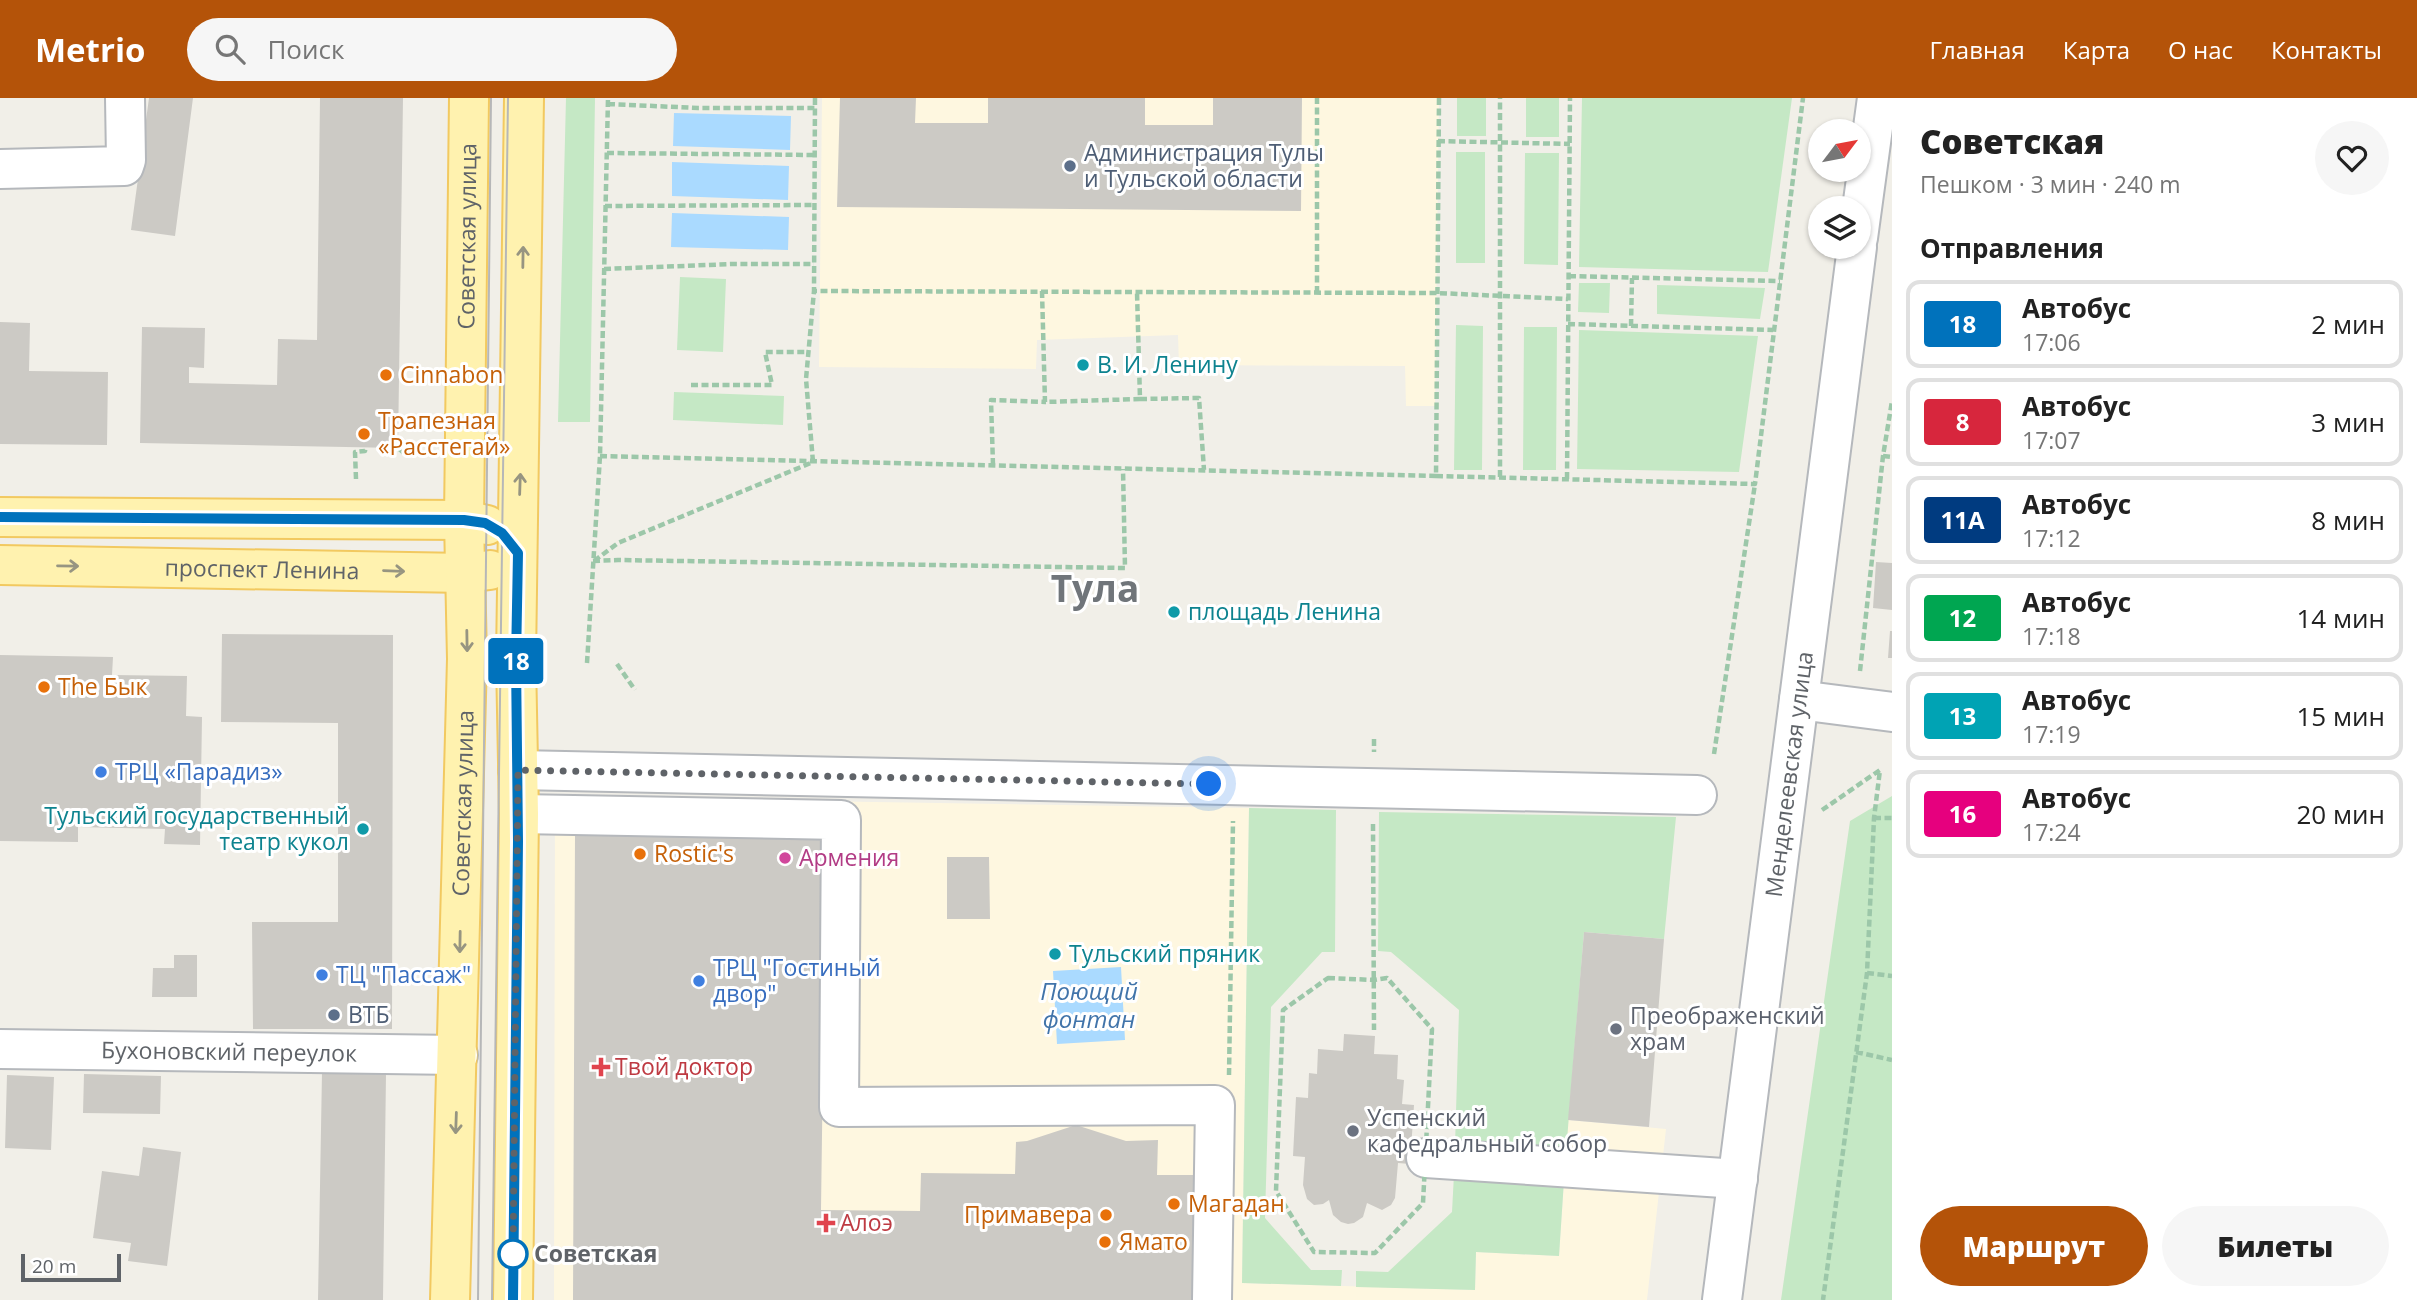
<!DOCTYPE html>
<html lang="ru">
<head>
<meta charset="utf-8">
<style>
	body { margin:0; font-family:"Open Sans",sans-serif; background:#f6f6f6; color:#222; height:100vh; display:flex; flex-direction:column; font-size:26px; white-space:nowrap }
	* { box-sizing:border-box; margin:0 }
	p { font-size:23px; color:#767676 }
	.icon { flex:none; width:38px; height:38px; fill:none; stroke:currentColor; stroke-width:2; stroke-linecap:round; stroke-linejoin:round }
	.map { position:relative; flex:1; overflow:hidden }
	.side { display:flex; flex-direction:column; background:#fff; width:525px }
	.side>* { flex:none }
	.badge { padding:0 14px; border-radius:5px; font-size:24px; line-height:46px }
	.needle { width:46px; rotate:58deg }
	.controls { position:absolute; left:1808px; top:21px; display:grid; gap:14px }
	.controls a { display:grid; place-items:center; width:63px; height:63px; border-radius:50%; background:#fff; box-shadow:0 2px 5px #0004; font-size:35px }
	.scale { position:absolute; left:21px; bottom:18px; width:100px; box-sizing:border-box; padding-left:7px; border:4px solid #5f6368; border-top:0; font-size:19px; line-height:24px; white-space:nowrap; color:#5f6368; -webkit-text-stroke:5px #fff; paint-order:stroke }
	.you { position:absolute; width:35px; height:35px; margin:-18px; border:5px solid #fff; border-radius:50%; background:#1a73e8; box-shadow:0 0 0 10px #1a73e833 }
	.map>.badge { position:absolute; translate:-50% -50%; box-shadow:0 0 0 4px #fff }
	h2 { padding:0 28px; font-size:26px; line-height:63px }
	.round { display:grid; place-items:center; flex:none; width:74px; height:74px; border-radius:37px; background:#f6f6f6 }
	.headline { display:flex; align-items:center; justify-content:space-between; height:119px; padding:0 28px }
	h1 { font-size:33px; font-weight:800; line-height:52px }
	.action { display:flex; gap:14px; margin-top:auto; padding:14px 28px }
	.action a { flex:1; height:80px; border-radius:42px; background:#b45309; color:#fff; font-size:28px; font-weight:800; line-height:80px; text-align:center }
	.action a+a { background:#f6f6f6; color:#222 }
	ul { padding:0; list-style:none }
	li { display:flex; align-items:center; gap:21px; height:88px; margin:0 14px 10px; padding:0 14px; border:4px solid #e0e0e0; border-radius:14px }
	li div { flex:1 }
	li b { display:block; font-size:26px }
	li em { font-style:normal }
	li .badge { min-width:77px; font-weight:700; text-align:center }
	header { display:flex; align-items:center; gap:42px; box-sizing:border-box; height:98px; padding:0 35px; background:#b45309; color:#fff }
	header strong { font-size:33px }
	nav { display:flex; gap:38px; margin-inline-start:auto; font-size:24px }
	.search { width:490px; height:63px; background:#f6f6f6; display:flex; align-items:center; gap:18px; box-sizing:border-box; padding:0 24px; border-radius:38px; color:#767676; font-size:26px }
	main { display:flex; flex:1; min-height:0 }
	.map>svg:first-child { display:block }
</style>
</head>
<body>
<header>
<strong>Metrio</strong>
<div class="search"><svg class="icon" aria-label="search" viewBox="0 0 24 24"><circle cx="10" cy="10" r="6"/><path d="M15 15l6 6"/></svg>Поиск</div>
<nav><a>Главная</a><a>Карта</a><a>О нас</a><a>Контакты</a></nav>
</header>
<main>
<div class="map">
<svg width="1892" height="1202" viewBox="0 0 1892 1202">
	<rect width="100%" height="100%" fill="#f1efe8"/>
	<path fill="#fef7e0" d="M822 0H1439L1435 308H1406L1405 268 1179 267 1178 237 1037 242 1036 271 819 269Z
		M555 699 1249 710 1242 1185 1475 1192 1476 1154 1559 1158 1568 1022 1666 1031 1647 1202H554Z"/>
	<path fill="#c5e8c5" d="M566 0H595L590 324H558Z
		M1457 0H1486V38H1457Z
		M1526 0H1559V39H1526Z
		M1582 0H1792L1768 174 1579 169Z
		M1456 54H1485V165H1456Z
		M1525 55H1559L1558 167 1524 166Z
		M680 179 726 181 723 254 677 252Z
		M1579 185H1610L1609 215 1578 214Z
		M1657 187 1765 190 1760 221 1657 216Z
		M1456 227 1483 228 1482 372H1454Z
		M1524 229H1557L1556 372H1523Z
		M1579 232 1758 238 1739 374 1577 371Z
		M674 294 784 298 783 327 673 322Z
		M1892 698V1202H1781L1850 723Z
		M1249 710 1336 712 1335 854H1322L1271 909 1265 1120 1311 1172H1342L1341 1188 1242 1185Z
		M1379 714 1676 719 1664 841 1584 834 1566 1054 1455 1048 1459 912 1391 854 1378 853Z
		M1454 1076 1564 1082 1559 1158 1476 1154 1475 1192 1356 1189V1173L1388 1174 1452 1114Z"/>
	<path fill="#aadaff" d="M674 15 791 18 790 52 673 48Z
		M672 64 789 68 788 102 672 98Z
		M672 115 789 119 788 152 671 149Z
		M1121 869 1125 942 1057 946 1053 873Z"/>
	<path fill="#cccac5" d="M149 0H193L175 138 131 132Z
		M320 0H403L398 350 140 345 142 229 205 230 204 270 189 269V285L277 287 278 241 317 242Z
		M840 0H916L915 25H988V0H1145V27H1213V0H1302L1301 113 837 109Z
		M0 224 30 225 29 273 108 274 107 347 0 346Z
		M1876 464 1892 465V512L1873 510Z
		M1890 533H1892V560H1888Z
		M222 536 393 537 392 931H253L252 824H338V625L221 624Z
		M0 557 113 559 112 577 187 578 186 618 202 619 200 747 164 746 165 731 78 729V744L0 743Z
		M575 737 826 739 821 1112 920 1113 921 1075 1015 1076 1016 1044 1027 1043 1076 1027 1126 1043 1158 1042 1157 1077H1199L1198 1202H573Z
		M947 759H989L990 821H947Z
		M1584 834 1664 841 1649 1029 1568 1022Z
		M174 857H197V899H152L153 870H174Z
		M1344 936 1375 938 1374 956 1398 957 1397 981 1404 982 1402 1006 1414 1007 1410 1066 1398 1065 1395 1100 1391 1107 1382 1112 1367 1105 1363 1119 1354 1125 1348 1126 1341 1124 1333 1117 1329 1102 1323 1106 1314 1107 1307 1101 1303 1087 1305 1059 1293 1058 1296 999 1308 1000 1309 975 1317 976 1318 951 1343 953Z
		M322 974 386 976 383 1202H318Z
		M84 976 161 978 160 1016 83 1015Z
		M7 977 54 979 51 1052 5 1050Z
		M143 1049 181 1054 167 1168 128 1163 131 1145 93 1140 102 1073 139 1078Z"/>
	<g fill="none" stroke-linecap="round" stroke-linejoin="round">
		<defs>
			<g id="minor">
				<path d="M0 71 124 68 126 62 125 0"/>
				<path d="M1858 140 1877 0"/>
				<path d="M1799 602 1892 614"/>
				<path d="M518 672 1697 697"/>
				<path d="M519 716 841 722 839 1009 1215 1007 1212 1202"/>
				<path id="s1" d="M0 951 458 957"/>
				<path d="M1426 1060 1738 1081"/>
				<path id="s2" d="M1722 1202 1857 149"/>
			</g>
			<g id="major">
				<path d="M0 419 464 422 487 427"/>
				<path id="s3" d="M0 467 465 475 490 472"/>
				<path id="s4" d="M450 1202 467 561 464 422 469 0"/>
				<path d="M513 1202 519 716 516 562 524 0"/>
			</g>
		</defs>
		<use href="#minor" stroke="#b5b8bc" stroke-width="42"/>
		<use href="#major" stroke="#f2c960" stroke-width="42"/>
		<path stroke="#9cc7a9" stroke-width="4.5" stroke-dasharray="7 3.5" stroke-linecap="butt" d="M815 0 814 193 1437 195 1568 201
			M1439 0 1436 378 1755 386 1803 0
			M608 6 698 10H815
			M1438 43 1570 46
			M607 55 814 57
			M605 108 814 107
			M604 171 733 166H814
			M1569 178 1780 183
			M1042 193 1045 304 1140 301 1137 194
			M1317 195V0
			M1568 226 1773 232
			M1631 228 1632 180
			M691 287H772L765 254H808
			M1140 301 1199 300 1204 372
			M398 350 404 355
			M600 358 1436 378
			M1883 358 1892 359
			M993 367 991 302 1045 304
			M1500 379V0
			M356 381 355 354 365 353 366 349
			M1567 381 1570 0
			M593 463 618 462 1125 470 1123 371
			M594 463 618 445 813 364 806 281 814 193
			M587 565 600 358 608 0
			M617 566 635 592
			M1860 573 1883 358 1892 303
			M1374 641V654
			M1714 656 1755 386
			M1822 712 1880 672 1874 720 1867 875 1823 1202
			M1874 720H1892
			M1373 726 1374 932
			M1867 875 1892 878
			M1328 880 1374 882 1387 880 1432 931 1423 1105 1375 1155 1314 1154 1276 1093 1283 912Z
			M1856 954 1892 962
			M1229 977 1233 723"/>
		<use href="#minor" stroke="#fff" stroke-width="38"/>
		<use href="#major" stroke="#fff2af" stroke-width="38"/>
		<path stroke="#b6b7b8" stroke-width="2" d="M478 1202 491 0
			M492 1202 508 0"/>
	</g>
	<defs><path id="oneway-shaft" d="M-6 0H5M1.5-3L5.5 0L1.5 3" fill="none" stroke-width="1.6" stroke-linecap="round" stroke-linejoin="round" transform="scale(1.75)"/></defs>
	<g stroke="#979581">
		<use href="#oneway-shaft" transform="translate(523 159) rotate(-89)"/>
		<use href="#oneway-shaft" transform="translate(520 386) rotate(-88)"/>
		<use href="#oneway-shaft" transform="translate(68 468) rotate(1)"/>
		<use href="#oneway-shaft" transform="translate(394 473) rotate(2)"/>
		<use href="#oneway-shaft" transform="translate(467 543) rotate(89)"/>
		<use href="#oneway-shaft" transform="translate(460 844) rotate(91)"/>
		<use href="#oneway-shaft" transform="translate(456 1025) rotate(92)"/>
	</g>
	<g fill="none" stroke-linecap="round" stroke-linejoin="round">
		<defs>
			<path id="line" d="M0 419 464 422 485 425 502 435 518 455 516 562 518 743 513 1202"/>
		</defs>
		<use href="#line" stroke="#fff" stroke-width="16"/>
		<use href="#line" stroke="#0072bc" stroke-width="10"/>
		<path stroke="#5f6368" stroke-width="7" stroke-dasharray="0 12.6" d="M513 1156 518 672 1209 686"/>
	</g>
	<g fill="#5c6f8a" stroke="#fff" stroke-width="2.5">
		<circle cx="1070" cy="68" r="7"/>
		<circle cx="334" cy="917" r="7"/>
	</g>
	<g fill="#0f9aa8" stroke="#fff" stroke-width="2.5">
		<circle cx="1083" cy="267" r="7"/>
		<circle cx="1174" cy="514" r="7"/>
		<circle cx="363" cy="731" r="7"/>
		<circle cx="1055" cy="856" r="7"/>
	</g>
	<g fill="#e8710a" stroke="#fff" stroke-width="2.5">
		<circle cx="386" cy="277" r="7"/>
		<circle cx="364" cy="336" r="7"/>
		<circle cx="44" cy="589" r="7"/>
		<circle cx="640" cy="756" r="7"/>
		<circle cx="1174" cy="1106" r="7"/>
		<circle cx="1106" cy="1117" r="7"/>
		<circle cx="1105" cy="1144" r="7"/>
	</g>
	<g fill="#3f7fe0" stroke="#fff" stroke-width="2.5">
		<circle cx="101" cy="674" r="7"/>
		<circle cx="322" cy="877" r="7"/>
		<circle cx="699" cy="883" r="7"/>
	</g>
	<circle fill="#d1479c" stroke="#fff" stroke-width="2.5" cx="785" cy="760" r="7"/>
	<g fill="#6b7280" stroke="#fff" stroke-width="2.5">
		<circle cx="1616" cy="931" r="7"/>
		<circle cx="1353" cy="1033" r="7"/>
	</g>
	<g fill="#e0444e" stroke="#fff" stroke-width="2.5">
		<path d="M597.5 958.5h7v7h7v7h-7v7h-7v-7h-7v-7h7z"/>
		<path d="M822.5 1114.5h7v7h7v7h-7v7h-7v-7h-7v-7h7z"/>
	</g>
	<circle fill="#fff" stroke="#0072bc" stroke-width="3.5" cx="513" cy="1156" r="14"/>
	<g text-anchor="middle" stroke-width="6" stroke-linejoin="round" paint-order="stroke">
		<g font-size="23" fill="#4e5e75" stroke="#fff" text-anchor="start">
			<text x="1084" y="63">Администрация Тулы<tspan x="1084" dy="26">и Тульской области</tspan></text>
			<text x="348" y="925">ВТБ</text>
		</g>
		<g font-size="23" fill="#5f6368" stroke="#fff">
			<text dy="8" stroke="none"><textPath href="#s4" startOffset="1064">Советская улица</textPath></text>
			<text dy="8" stroke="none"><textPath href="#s3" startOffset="262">проспект Ленина</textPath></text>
			<text dy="8" stroke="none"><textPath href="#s2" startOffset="530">Менделеевская улица</textPath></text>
			<text dy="8" stroke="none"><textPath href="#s4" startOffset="497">Советская улица</textPath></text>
			<text dy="8" stroke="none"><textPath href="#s1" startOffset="229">Бухоновский переулок</textPath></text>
		</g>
		<g font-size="23" fill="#0d838f" stroke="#fff" text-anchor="start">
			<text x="1097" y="275">В. И. Ленину</text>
			<text x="1188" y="522">площадь Ленина</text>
			<text x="349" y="726" text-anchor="end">Тульский государственный<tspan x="349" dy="26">театр кукол</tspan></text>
			<text x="1069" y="864">Тульский пряник</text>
		</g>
		<g font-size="23" fill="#c56008" stroke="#fff" text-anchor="start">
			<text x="400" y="285">Cinnabon</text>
			<text x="378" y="331">Трапезная<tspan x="378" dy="26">«Расстегай»</tspan></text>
			<text x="58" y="597">The Бык</text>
			<text x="654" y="764">Rostic's</text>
			<text x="1188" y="1114">Магадан</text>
			<text x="1092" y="1125" text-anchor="end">Примавера</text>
			<text x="1119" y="1152">Ямато</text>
		</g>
		<g font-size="23" fill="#366cbe" stroke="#fff" text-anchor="start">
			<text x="115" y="682">ТРЦ «Парадиз»</text>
			<text x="713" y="878">ТРЦ "Гостиный<tspan x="713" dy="26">двор"</tspan></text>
			<text x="336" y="885">ТЦ "Пассаж"</text>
		</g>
		<g font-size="23" fill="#b23c85" stroke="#fff" text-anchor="start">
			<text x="799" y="768">Армения</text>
		</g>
		<g font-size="23" fill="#5b616d" stroke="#fff" text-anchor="start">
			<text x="1630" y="926">Преображенский<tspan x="1630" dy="26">храм</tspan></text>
			<text x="1367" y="1028">Успенский<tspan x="1367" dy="26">кафедральный собор</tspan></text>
		</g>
		<g font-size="23" fill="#be3a42" stroke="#fff" text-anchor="start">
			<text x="615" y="977">Твой доктор</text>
			<text x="840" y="1133">Алоэ</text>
		</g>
		<g font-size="23" font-weight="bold" fill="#5f6368" stroke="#fff" text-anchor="start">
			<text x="534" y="1164">Советская</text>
		</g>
		<g font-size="24" font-style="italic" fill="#4174aa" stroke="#fff">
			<text x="1089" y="902">Поющий<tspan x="1089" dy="28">фонтан</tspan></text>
		</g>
		<g font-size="37" font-weight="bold" fill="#70757a" stroke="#fff">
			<text x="1095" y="504">Тула</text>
		</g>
	</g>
</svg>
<div class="controls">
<a><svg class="needle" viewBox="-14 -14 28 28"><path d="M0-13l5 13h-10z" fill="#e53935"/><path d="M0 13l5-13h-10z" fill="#767676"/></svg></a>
<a><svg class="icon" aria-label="layers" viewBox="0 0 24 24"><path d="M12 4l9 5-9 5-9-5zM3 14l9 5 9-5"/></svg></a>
</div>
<div class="scale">20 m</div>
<div class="you" style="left:1209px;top:686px"></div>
<b class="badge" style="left:516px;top:563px;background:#0072bc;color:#fff">18</b>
</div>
<section class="side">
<div class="headline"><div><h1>Советская</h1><p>Пешком · 3 мин · 240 m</p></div><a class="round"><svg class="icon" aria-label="heart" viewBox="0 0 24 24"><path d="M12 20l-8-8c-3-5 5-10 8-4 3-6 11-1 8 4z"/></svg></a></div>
<h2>Отправления</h2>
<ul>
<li><span class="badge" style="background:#0072bc;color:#fff">18</span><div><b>Автобус</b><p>17:06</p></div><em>2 мин</em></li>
<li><span class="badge" style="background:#d7263d;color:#fff">8</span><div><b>Автобус</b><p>17:07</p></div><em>3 мин</em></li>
<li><span class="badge" style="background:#003b80;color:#fff">11А</span><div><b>Автобус</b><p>17:12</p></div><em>8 мин</em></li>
<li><span class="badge" style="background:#00a651;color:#fff">12</span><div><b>Автобус</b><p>17:18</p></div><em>14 мин</em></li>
<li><span class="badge" style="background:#00a3b4;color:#fff">13</span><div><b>Автобус</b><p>17:19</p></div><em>15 мин</em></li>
<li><span class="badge" style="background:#e6007e;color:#fff">16</span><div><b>Автобус</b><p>17:24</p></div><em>20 мин</em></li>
</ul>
<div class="action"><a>Маршрут</a><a>Билеты</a></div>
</section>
</main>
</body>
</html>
